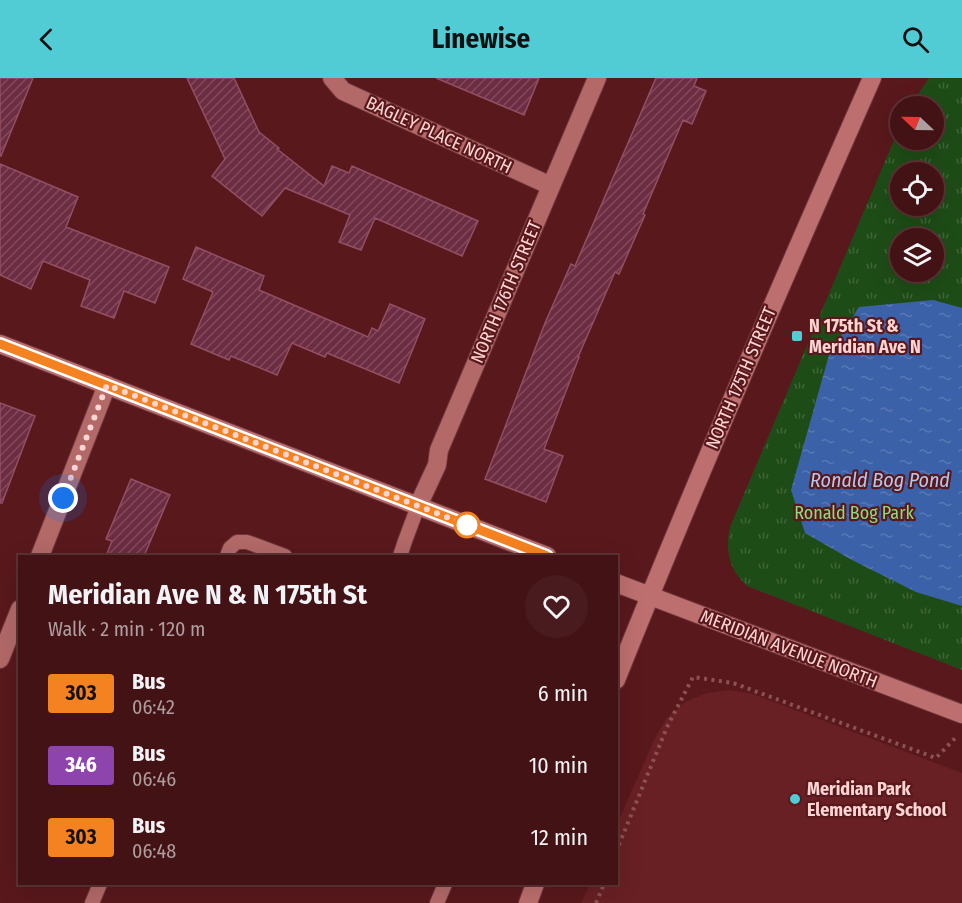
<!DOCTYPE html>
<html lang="en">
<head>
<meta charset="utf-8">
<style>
	body { margin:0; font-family:"Fira Sans Condensed",sans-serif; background:#4a1b1e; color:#f1f3f6; height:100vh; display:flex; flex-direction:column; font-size:22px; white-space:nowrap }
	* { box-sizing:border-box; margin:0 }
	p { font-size:20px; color:#af9ea0 }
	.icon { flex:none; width:33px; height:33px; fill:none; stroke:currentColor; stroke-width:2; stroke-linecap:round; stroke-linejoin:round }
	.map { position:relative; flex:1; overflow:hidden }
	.sheet { position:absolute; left:18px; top:477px; width:600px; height:330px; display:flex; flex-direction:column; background:#431215; border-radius:0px; box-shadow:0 6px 24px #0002,0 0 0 2px #5b3234 }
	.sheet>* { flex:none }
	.badge { padding:0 12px; border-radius:4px; font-size:21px; line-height:39px }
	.needle { width:39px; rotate:292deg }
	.buttons { position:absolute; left:890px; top:18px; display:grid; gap:12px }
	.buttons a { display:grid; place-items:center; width:54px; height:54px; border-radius:50%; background:#431215; box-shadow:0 6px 24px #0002,0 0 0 2px #5b3234; font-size:30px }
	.you { position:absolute; width:30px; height:30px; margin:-15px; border:4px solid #fff; border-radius:50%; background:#1a73e8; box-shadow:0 0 0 9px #1a73e833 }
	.map>.badge { position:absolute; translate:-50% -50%; box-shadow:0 0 0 3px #fff }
	.round { display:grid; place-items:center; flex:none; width:63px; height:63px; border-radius:32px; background:#4a1b1e }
	.headline { display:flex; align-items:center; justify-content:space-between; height:102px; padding:0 30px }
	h1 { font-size:28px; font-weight:700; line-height:45px }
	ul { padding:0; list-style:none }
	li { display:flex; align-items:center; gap:18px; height:72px; padding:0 30px }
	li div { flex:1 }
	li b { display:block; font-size:22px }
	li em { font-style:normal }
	li .badge { min-width:66px; font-weight:700; text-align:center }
	header { display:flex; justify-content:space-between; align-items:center; height:78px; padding:0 30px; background:#51ccd4; color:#111; font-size:27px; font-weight:700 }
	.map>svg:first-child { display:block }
</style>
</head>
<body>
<header><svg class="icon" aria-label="back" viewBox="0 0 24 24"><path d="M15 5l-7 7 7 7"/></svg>Linewise<svg class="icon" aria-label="search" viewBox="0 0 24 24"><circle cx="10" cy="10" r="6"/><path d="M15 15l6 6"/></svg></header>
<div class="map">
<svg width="962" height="825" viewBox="0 0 962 825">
	<defs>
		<pattern id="park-tufts" width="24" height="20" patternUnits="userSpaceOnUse" patternTransform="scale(1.5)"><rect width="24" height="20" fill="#1e4c17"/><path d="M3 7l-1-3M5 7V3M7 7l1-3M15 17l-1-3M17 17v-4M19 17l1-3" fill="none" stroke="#406538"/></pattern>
		<pattern id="water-ripples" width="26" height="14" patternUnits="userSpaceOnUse" patternTransform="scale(1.5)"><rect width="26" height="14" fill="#3b62a9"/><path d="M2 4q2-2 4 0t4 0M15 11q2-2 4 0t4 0" fill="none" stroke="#5878b4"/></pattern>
		<pattern id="building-hatch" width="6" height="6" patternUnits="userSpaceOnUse" patternTransform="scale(1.5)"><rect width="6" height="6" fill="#6c2c42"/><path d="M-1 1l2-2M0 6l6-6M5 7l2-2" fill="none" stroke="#824a5c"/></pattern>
	</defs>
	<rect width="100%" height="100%" fill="#59181c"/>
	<path fill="#682024" d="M730 612 753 616 962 695V825H581L590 806H616L617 746 655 660 667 640 685 624 707 615Z"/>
	<path fill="url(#park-tufts)" fill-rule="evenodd" d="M929 0H962V592L747 508C729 491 725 474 730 449L900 48V62H933V28H910ZM900 94H933V128H900ZM900 160H933V194H900Z"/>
	<path fill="url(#water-ripples)" d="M933 222 962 230V528L916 514 852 482 805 455 791 412 829 277 859 229Z"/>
	<path fill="url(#building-hatch)" stroke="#934f64" stroke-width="1.5" d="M0 0H33L1 78H0Z
		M187 0H234L259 54 279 70 277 71 324 108 332 88 349 95 352 88 478 143 462 178 375 140 361 172 339 164 350 137 285 110 262 138 212 98 225 81Z
		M436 0H539L524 37Z
		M656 0H697L694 8 706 13 692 46 683 42 643 136 645 137 619 196 615 194 578 279H579L544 371 563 378 546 424 485 401 545 245 571 186 575 188Z
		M0 86 78 119 66 149 169 189 155 225 124 213 114 240 81 228 90 202 43 183 31 211 0 197Z
		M196 169 264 198 259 212 368 259 372 250 378 253 390 226 425 241 399 305 327 275 325 279 292 265 277 297 231 278 229 282 191 266 213 214 183 201Z
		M0 325 35 338 2 425H0Z
		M131 401 170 417 144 478H106L112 463 106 461Z"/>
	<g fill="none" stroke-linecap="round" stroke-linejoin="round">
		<defs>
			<path id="lane" d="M227 478 230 470 237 464H247L285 478
				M400 478 405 463 418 428
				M92 825 100 806
				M437 825 445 806"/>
			<path id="street" d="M332 0 343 13 551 108
				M418 428 437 387 439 372 597 0
				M40 478 107 307
				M0 581 20 531"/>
			<path id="secondary" d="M0 266 547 478
				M616 505 962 636
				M616 602C697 399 784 200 872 0
				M528 825 535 806"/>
		</defs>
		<use href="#lane" stroke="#6e373b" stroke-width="16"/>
		<use href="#street" stroke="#6e373b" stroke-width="20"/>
		<use href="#secondary" stroke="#6e373b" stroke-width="20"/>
		<path stroke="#8b5153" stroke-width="4" stroke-dasharray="3 4.5" stroke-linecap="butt" d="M616 774 667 649 693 599 733 605 936 680 958 657
			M596 825 604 806"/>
		<use href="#lane" stroke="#b26968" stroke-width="14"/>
		<use href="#street" stroke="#b26968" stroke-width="18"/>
		<use href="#secondary" stroke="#bc6f6e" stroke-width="18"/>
	</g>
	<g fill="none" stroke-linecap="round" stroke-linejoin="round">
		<defs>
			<path id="line" d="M0 266 547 478"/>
		</defs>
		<use href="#line" stroke="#fff" stroke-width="14"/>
		<use href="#line" stroke="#f58220" stroke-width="9"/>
		<path stroke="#ffd5d3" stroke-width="6" stroke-dasharray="0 10.8" d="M63 420 107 307 467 447"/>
	</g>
	<g fill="#51ccd4" stroke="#59181c" stroke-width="2">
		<rect x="791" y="252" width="12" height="12" rx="3"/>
		<circle cx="795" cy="721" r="6"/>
	</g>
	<circle fill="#fff" stroke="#f58220" stroke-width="3" cx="467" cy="447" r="12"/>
	<g text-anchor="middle" stroke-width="4.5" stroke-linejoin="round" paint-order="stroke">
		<g font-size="18" fill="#ffd5d3" stroke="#59181c">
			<text transform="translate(439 57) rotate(25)" y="6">BAGLEY PLACE NORTH</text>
			<text transform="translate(506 214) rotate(-67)" y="6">NORTH 176TH STREET</text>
			<text transform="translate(741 300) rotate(-67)" y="6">NORTH 175TH STREET</text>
			<text transform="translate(789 571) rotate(21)" y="6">MERIDIAN AVENUE NORTH</text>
		</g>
		<g font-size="18" font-weight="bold" fill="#ffd5d3" stroke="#59181c" text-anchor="start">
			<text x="809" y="254">N 175th St &amp;<tspan x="809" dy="21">Meridian Ave N</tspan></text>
			<text x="807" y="717">Meridian Park<tspan x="807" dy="21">Elementary School</tspan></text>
		</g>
		<g font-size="18" fill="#8adc7e" stroke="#59181c">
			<text x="854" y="441">Ronald Bog Park</text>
		</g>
		<g font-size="20" font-style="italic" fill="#b1c8ef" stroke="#59181c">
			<text x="880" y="409">Ronald Bog Pond</text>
		</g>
	</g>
</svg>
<div class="buttons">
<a><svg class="needle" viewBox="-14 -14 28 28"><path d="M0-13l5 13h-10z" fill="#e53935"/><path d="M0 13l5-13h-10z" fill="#af9ea0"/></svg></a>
<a><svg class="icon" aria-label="locate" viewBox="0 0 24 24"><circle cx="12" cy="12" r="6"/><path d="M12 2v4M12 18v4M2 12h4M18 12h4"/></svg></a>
<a><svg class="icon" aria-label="layers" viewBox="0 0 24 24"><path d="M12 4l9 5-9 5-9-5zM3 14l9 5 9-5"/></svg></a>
</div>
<div class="you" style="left:63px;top:420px"></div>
<section class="sheet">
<div class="headline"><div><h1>Meridian Ave N &amp; N 175th St</h1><p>Walk · 2 min · 120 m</p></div><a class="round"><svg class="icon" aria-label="heart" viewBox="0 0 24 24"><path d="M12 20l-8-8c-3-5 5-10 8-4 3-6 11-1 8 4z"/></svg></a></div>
<ul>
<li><span class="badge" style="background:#f58220;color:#111">303</span><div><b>Bus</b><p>06:42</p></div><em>6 min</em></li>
<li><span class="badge" style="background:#8e44ad;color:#fff">346</span><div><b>Bus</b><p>06:46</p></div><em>10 min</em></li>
<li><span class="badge" style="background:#f58220;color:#111">303</span><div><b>Bus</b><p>06:48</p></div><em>12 min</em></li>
</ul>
</section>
</div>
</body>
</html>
